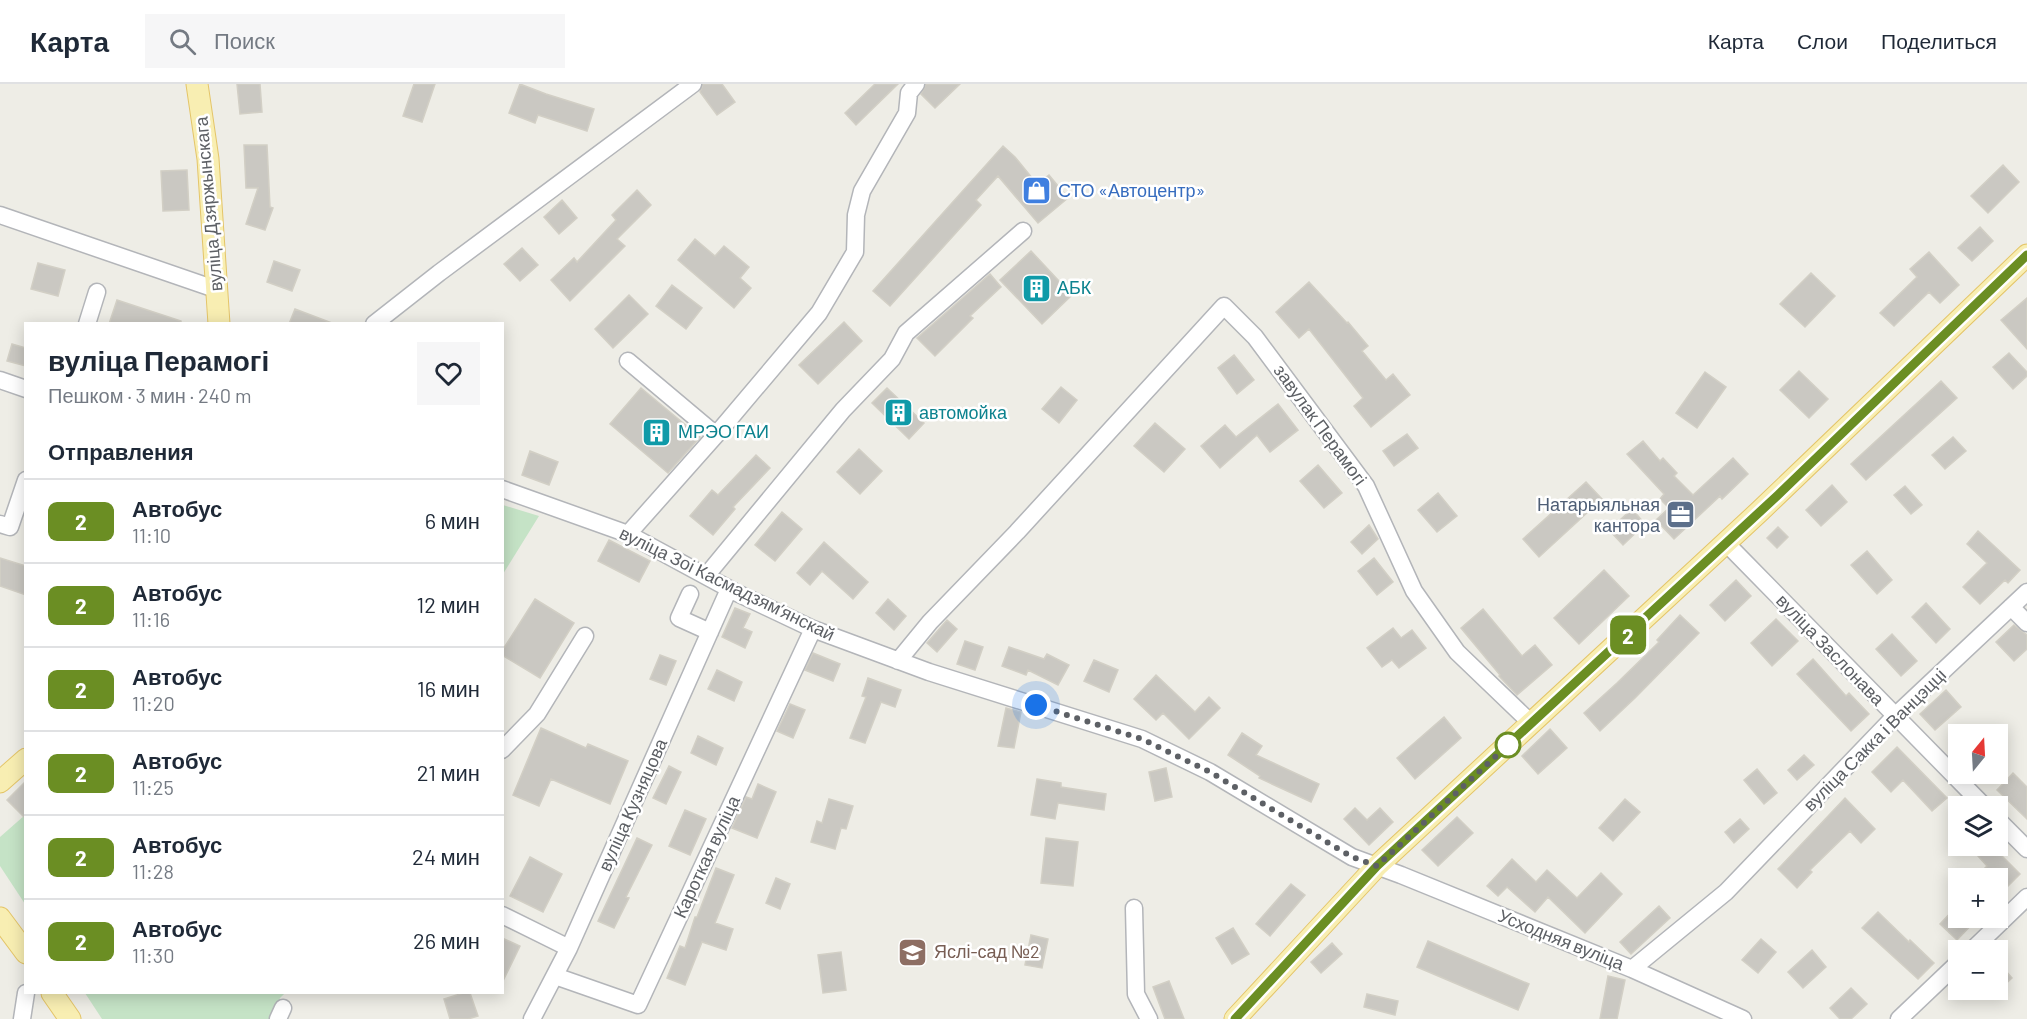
<!DOCTYPE html>
<html lang="ru">
<head>
<meta charset="utf-8">
<style>
	body { margin:0; font-family:Barlow,sans-serif; background:#f6f6f7; color:#1f2937; height:100vh; display:flex; flex-direction:column; font-size:22px; white-space:nowrap }
	* { box-sizing:border-box; margin:0 }
	p { font-size:20px; color:#747a83 }
	.icon { flex:none; width:33px; height:33px; fill:none; stroke:currentColor; stroke-width:2; stroke-linecap:round; stroke-linejoin:round }
	.map { position:relative; flex:1; overflow:hidden }
	.details { position:absolute; left:24px; top:238px; width:480px; height:672px; display:flex; flex-direction:column; background:#fff; border-radius:0px; box-shadow:0 3px 15px #0003 }
	.details>* { flex:none }
	.badge { padding:0 12px; border-radius:9px; font-size:21px; line-height:39px }
	.needle { width:39px; rotate:18deg }
	.fabs { position:absolute; left:1948px; top:640px; display:grid; gap:12px }
	.fabs a { display:grid; place-items:center; width:60px; height:60px; border-radius:0px; background:#fff; box-shadow:0 3px 15px #0003; font-size:30px }
	.you { position:absolute; width:30px; height:30px; margin:-15px; border:4px solid #fff; border-radius:50%; background:#1a73e8; box-shadow:0 0 0 9px #1a73e833 }
	.map>.badge { position:absolute; translate:-50% -50%; box-shadow:0 0 0 3px #fff }
	h2 { padding:0 24px; font-size:22px; line-height:54px }
	.round { display:grid; place-items:center; flex:none; width:63px; height:63px; border-radius:0px; background:#f6f6f7 }
	.overview { display:flex; align-items:center; justify-content:space-between; height:102px; padding:0 24px }
	h1 { font-size:28px; font-weight:700; line-height:45px }
	ul { padding:0; list-style:none }
	li { display:flex; align-items:center; gap:18px; height:84px; padding:0 24px; border-top:2px solid #e0e1e3 }
	li div { flex:1 }
	li b { display:block; font-size:22px }
	li em { font-style:normal }
	li .badge { min-width:66px; font-weight:700; text-align:center }
	header { display:flex; align-items:center; gap:36px; box-sizing:border-box; height:84px; padding:0 30px; background:#fff; border-bottom:2px solid #e0e1e3 }
	header strong { font-size:28px }
	nav { display:flex; gap:33px; margin-inline-start:auto; font-size:21px }
	.search { width:420px; height:54px; background:#f6f6f7; display:flex; align-items:center; gap:15px; box-sizing:border-box; padding:0 21px; border-radius:0px; color:#747a83; font-size:22px }
	.map>svg:first-child { display:block }
</style>
</head>
<body>
<header>
<strong>Карта</strong>
<div class="search"><svg class="icon" aria-label="search" viewBox="0 0 24 24"><circle cx="10" cy="10" r="6"/><path d="M15 15l6 6"/></svg>Поиск</div>
<nav><a>Карта</a><a>Слои</a><a>Поделиться</a></nav>
</header>
<div class="map">
<svg width="2027" height="935" viewBox="0 0 2027 935">
	<rect width="100%" height="100%" fill="#eeede6"/>
	<path fill="#c5e3c6" d="M503 421 539 432 503 490 502 421Z
		M25 731V820L0 782V753Z
		M85 909H285L280 914 273 935H102Z"/>
	<path fill="#cac8c2" stroke="#d2cfc5" stroke-width="1.5" d="M237 0H260L262 28 240 30Z
		M414 0H435L422 38 403 32Z
		M520 0 546 10 594 25 587 47 538 31 535 39 509 29Z
		M703 0H722L735 18 717 31 700 8Z
		M875 0H898L856 41 845 29Z
		M926 0H960L935 24 921 10Z
		M244 61H267L270 123 273 124 265 146 246 140 258 104H246Z
		M1003 62 1015 73 1037 100 1049 91 1068 114 1038 139 998 92 976 116 981 121 890 222 873 207Z
		M2003 81 2019 98 1988 129 1971 112Z
		M187 86 189 126 163 127 161 87Z
		M637 106 651 121 617 155 625 162 570 217 551 196 574 174 577 178 616 136 612 131Z
		M562 116 577 134 559 150 544 133Z
		M1980 143 1993 157 1972 177 1958 164Z
		M695 155 715 172 724 162 749 183 740 194 751 204 734 224 678 176Z
		M522 164 538 181 520 197 504 180Z
		M1031 167 1072 211 1042 240 1000 196Z
		M1929 168 1959 201 1940 219 1929 208 1894 242 1880 229 1917 193 1910 185Z
		M274 177 300 186 292 207 267 198Z
		M38 179 65 186 58 212 31 205Z
		M1811 189 1835 212 1805 243 1780 220Z
		M990 190 1001 203 970 232 973 234 935 272 917 254Z
		M1309 198 1347 239 1348 238 1368 262 1362 267 1386 296 1393 290 1410 311 1371 343 1354 322 1363 314 1309 245 1299 254 1276 228Z
		M672 201 702 224 686 245 656 222Z
		M629 211 648 230 613 264 595 245Z
		M2027 214V265L2001 236Z
		M117 216 181 237V240H109Z
		M295 225 332 239V240H289Z
		M844 238 862 257 818 300 799 281Z
		M12 260 26 264V282L7 277Z
		M2009 269 2027 288V292L2013 305 1993 283Z
		M1234 271 1254 296 1237 310 1218 284Z
		M1799 287 1828 315 1809 334 1780 306Z
		M1705 288 1726 303 1697 344 1676 329Z
		M1941 297 1957 314 1866 396 1851 380Z
		M1061 303 1077 316 1059 339 1042 325Z
		M641 304 700 353 668 389 610 340Z
		M887 304 924 339 909 355 872 319Z
		M1278 320 1298 346 1270 368 1257 351 1220 384 1201 362 1225 341 1236 353Z
		M1155 339 1185 365 1164 388 1134 362Z
		M1407 350 1418 364 1394 382 1383 367Z
		M1953 353 1966 367 1945 385 1932 371Z
		M1643 357 1660 377 1663 374 1677 389 1674 392 1693 411 1733 374 1748 390 1722 415 1720 412 1674 455 1656 436 1669 424 1660 415 1664 410 1627 370Z
		M859 365 882 387 860 410 837 388Z
		M530 367 558 378 549 401 522 391Z
		M756 371 770 384 733 423 735 425 713 451 690 432 712 406 718 411Z
		M1318 381 1342 409 1324 424 1300 397Z
		M1586 398 1602 415 1539 473 1523 455Z
		M1832 401 1847 418 1821 442 1806 426Z
		M1905 402 1922 421 1911 430 1894 411Z
		M1438 409 1457 432 1437 448 1418 426Z
		M1632 425 1645 440 1623 461 1609 446Z
		M782 428 802 445 775 477 755 461Z
		M1369 441 1378 455 1362 470 1351 458Z
		M1778 443 1788 453 1777 464 1767 454Z
		M1978 447 2020 486 2008 499 2005 496 1980 520 1963 503 1987 479 1967 460Z
		M609 456 650 477 639 498 598 477Z
		M824 458 868 498 853 515 822 487 810 501 797 489Z
		M1867 467 1892 496 1877 510 1851 481Z
		M0 474 26 482V511L0 502Z
		M1374 474 1393 498 1377 511 1358 487Z
		M1604 486 1629 512 1579 560 1554 534Z
		M1736 496 1751 512 1725 537 1710 521Z
		M535 515 574 539 540 594 502 571V567Z
		M888 515 906 532 894 546 876 529Z
		M1926 519 1950 545 1936 559 1912 533Z
		M735 524 750 530 743 544 752 548 745 564 722 553Z
		M1483 525 1522 572 1535 561 1552 581 1517 611 1499 592 1500 591 1461 544Z
		M1680 531 1699 549 1635 614 1600 647 1584 629 1617 599 1659 558 1657 556Z
		M1776 535 1798 557 1772 582 1751 559Z
		M947 536 957 545 937 568 927 559Z
		M2014 541 2027 551V565L2014 577 1996 558Z
		M1393 544 1401 554 1412 546 1426 564 1399 584 1392 576 1382 583 1367 564Z
		M1892 550 1917 577 1901 592 1876 565Z
		M965 557 983 563 975 586 957 580Z
		M1009 563 1044 575 1047 570 1069 581 1058 601 1028 586 1026 591 1002 582Z
		M813 569 840 580 833 597 805 586Z
		M660 571 676 577 666 601 650 595Z
		M1813 575 1846 612 1849 609 1869 630 1851 647 1797 590Z
		M1094 576 1118 586 1109 608 1084 597Z
		M717 586 742 598 734 617 708 605Z
		M1156 591 1195 628 1209 613 1220 624 1189 655 1163 629 1156 636 1134 615Z
		M868 594 901 606 895 623 881 618 865 659 850 654 866 613 862 612Z
		M1946 606 1961 623 1935 646 1920 630Z
		M790 620 805 626 793 654 777 647Z
		M1006 624 1021 628 1014 664 998 662Z
		M1444 633 1461 654 1415 695 1397 674Z
		M541 644 586 664 588 660 628 677 610 720 551 695 539 722 513 711Z
		M1550 645 1567 664 1538 690 1522 672Z
		M1242 649 1262 662 1256 671 1319 700 1311 718 1259 694 1260 692 1228 671Z
		M698 652 723 664 716 681 691 669Z
		M1897 663 1947 714 1932 727 1903 696 1891 708 1872 688Z
		M1804 671 1814 681 1797 696 1788 686Z
		M669 682 681 688 666 720 653 714Z
		M1166 684 1172 713 1155 717 1149 688Z
		M1757 685 1777 709 1764 720 1744 696Z
		M2013 689 2027 703V735L1997 706Z
		M1037 695 1061 699V703L1106 710 1104 726 1058 719 1055 735 1031 731Z
		M26 697V735L7 716Z
		M758 700 776 708 757 754 732 744 746 713 752 715Z
		M1845 714 1875 745 1861 759 1850 747 1810 786 1812 788 1797 804 1778 785Z
		M829 715 853 722 846 745 841 744 835 765 811 758 817 737 822 739Z
		M1625 715 1640 728 1613 757 1599 744Z
		M1355 724 1367 736 1380 724 1393 738 1369 761 1344 735Z
		M685 726 706 735 690 771 669 762Z
		M1457 733 1473 749 1438 782 1422 766Z
		M1740 735 1749 745 1734 759 1725 748Z
		M637 754 652 761 626 813 629 814 614 844 598 837Z
		M1046 754 1078 758 1073 802 1041 799Z
		M1969 762H1992L2020 790 1998 812V795H1974L1987 782Z
		M530 773 562 790 543 828 510 812Z
		M1512 775 1536 798 1547 786 1577 814 1601 789 1622 810 1585 849 1548 813 1535 828 1507 803 1498 812 1487 802Z
		M716 784 734 791 715 839 733 845 726 866 702 858 685 901 667 894 680 862 685 864 695 833H697Z
		M776 794 790 800 780 825 766 819Z
		M1291 800 1305 811 1270 852 1256 840Z
		M1959 820V834H1978L1957 856 1940 840Z
		M1659 822 1670 834 1631 870 1620 858Z
		M1878 828 1909 858 1910 856 1934 879 1918 895 1862 844Z
		M1233 844 1249 870 1232 880 1216 854Z
		M1031 851 1048 855 1042 884 1025 881Z
		M502 854 520 862 502 899Z
		M1761 855 1776 868 1758 889 1742 876Z
		M1428 857 1529 900 1518 926 1417 883Z
		M1332 859 1342 870 1321 889 1311 878Z
		M1812 866 1826 883 1803 904 1788 888Z
		M841 868 846 906 823 909 818 871Z
		M1998 878 2012 894 1998 907Z
		M1608 892 1625 896 1617 935H1600Z
		M1169 897 1184 935H1165L1153 903Z
		M1851 904 1867 920 1851 935H1840L1830 924Z
		M463 909H470L478 932 468 935H450L444 915Z
		M1367 910 1398 917 1395 931 1364 923Z"/>
	<g fill="none" stroke-linecap="round" stroke-linejoin="round">
		<defs>
			<path id="minor" d="M0 131 218 206
				M87 240 97 208
				M374 240 439 189 693 0
				M628 277 716 351 628 450
				M0 296 26 305
				M716 351 819 229 855 168 856 131 862 107 907 29 909 9 916 0
				M502 405 628 450 737 509 813 545 929 588 1142 655 1210 688 1352 773 1401 791 1632 885 1743 935
				M0 440 10 443 26 396
				M1726 459 1985 723
				M706 492 843 326 892 275 906 249 1023 147
				M690 510 679 534 710 548
				M2011 523 2027 539
				M898 577 930 538 1017 448 1224 222 1255 253 1366 402 1414 507 1457 568 1532 640
				M502 666 537 630 585 552
				M1998 736 2027 765
				M1134 824 1136 910 1149 935
				M502 831 569 864
				M1971 867 2027 813
				M1632 885 1726 808 1895 632 2027 508
				M555 892 638 921 813 545
				M22 935 26 909
				M278 935 283 924
				M532 935 569 864 729 505
				M1899 935 1959 878"/>
			<path id="major" d="M197 0 208 75 219 240
				M0 698 26 675
				M0 834 26 869
				M52 909 70 935
				M1235 935 1377 782 1760 427 2027 171"/>
		</defs>
		<use href="#minor" stroke="#b3b5b9" stroke-width="19"/>
		<use href="#major" stroke="#e4c569" stroke-width="23"/>
		<use href="#minor" stroke="#fff" stroke-width="16"/>
		<use href="#major" stroke="#f8eeb2" stroke-width="21"/>
	</g>
	<g fill="none" stroke-linecap="round" stroke-linejoin="round">
		<defs>
			<path id="line" d="M1235 935 1377 782 1778 411 2027 171"/>
		</defs>
		<use href="#line" stroke="#fff" stroke-width="14"/>
		<use href="#line" stroke="#6b8e23" stroke-width="9"/>
		<path stroke="#5d6065" stroke-width="6" stroke-dasharray="0 10.8" d="M1036 621 1142 655 1210 688 1352 773 1377 782 1508 661"/>
	</g>
	<defs>
		<symbol id="shop-square" viewBox="-11 -11 22 22"><rect x="-9" y="-9" width="18" height="18" rx="4" fill="#3f7fe0" stroke="#fff"/><path d="M-5-2.5h2.3a2.7 3.5 0 0 1 5.4 0H5L5.5 6h-11ZM-1.5-2.5h3a1.5 2.3 0 0 0-3 0Z" fill="#fff"/></symbol>
		<symbol id="building-square" viewBox="-11 -11 22 22"><rect x="-9" y="-9" width="18" height="18" rx="4" fill="#0f9aa8" stroke="#fff"/><path d="M-4-6H4V6H1V3H-1V6H-4ZM-2.5-4.3h1.7v1.8h-1.7ZM.8-4.3h1.7v1.8H.8ZM-2.5-1h1.7V.8h-1.7ZM.8-1h1.7V.8H.8Z" fill="#fff"/></symbol>
		<symbol id="office-square" viewBox="-11 -11 22 22"><rect x="-9" y="-9" width="18" height="18" rx="4" fill="#5c6f8a" stroke="#fff"/><path d="M-6-3h4V-5.5h4V-3h4V5H-6ZM-1-4.5V-3h2v-1.5ZM-6 0V1H6V0Z" fill="#fff"/></symbol>
		<symbol id="school-square" viewBox="-11 -11 22 22"><rect x="-9" y="-9" width="18" height="18" rx="4" fill="#8d6e63" stroke="#fff"/><path d="M0-5L7-2L0 1L-7-2ZM-4 1L0 2.5L4 1V4Q0 6-4 4Z" fill="#fff"/></symbol>
	</defs>
	<g fill-rule="evenodd">
		<use href="#shop-square" x="1020" y="90" width="33" height="33"/>
		<use href="#building-square" x="1020" y="188" width="33" height="33"/>
		<use href="#building-square" x="882" y="312" width="33" height="33"/>
		<use href="#building-square" x="640" y="332" width="33" height="33"/>
		<use href="#office-square" x="1664" y="414" width="33" height="33"/>
		<use href="#school-square" x="896" y="852" width="33" height="33"/>
	</g>
	<circle fill="#fff" stroke="#6b8e23" stroke-width="3" cx="1508" cy="661" r="12"/>
	<g text-anchor="middle" stroke-width="5" stroke-linejoin="round" paint-order="stroke">
		<g font-size="18" fill="#366cbe" stroke="#fff" text-anchor="start">
			<text x="1058" y="113">СТО «Автоцентр»</text>
		</g>
		<g font-size="18" fill="#5d6065" stroke="#fff">
			<text transform="translate(209 120) rotate(-95)" y="6">вуліца Дзяржынскага</text>
			<text transform="translate(1320 341) rotate(54)" y="6">завулак Перамогі</text>
			<text transform="translate(727 500) rotate(26)" y="6">вуліца Зоі Касмадзямʼянскай</text>
			<text transform="translate(1830 566) rotate(46)" y="6">вуліца Заслонава</text>
			<text transform="translate(1875 656) rotate(-45)" y="6">вуліца Сакка і Ванцэцці</text>
			<text transform="translate(633 721) rotate(-66)" y="6">вуліца Кузняцова</text>
			<text transform="translate(707 773) rotate(-65)" y="6">Кароткая вуліца</text>
			<text transform="translate(1561 856) rotate(22)" y="6">Усходняя вуліца</text>
		</g>
		<g font-size="18" fill="#0d838f" stroke="#fff" text-anchor="start">
			<text x="1057" y="210">АБК</text>
			<text x="919" y="335">автомойка</text>
			<text x="678" y="354">МРЭО ГАИ</text>
		</g>
		<g font-size="18" fill="#4e5e75" stroke="#fff" text-anchor="end">
			<text x="1660" y="427">Натарыяльная<tspan x="1660" dy="21">кантора</tspan></text>
		</g>
		<g font-size="18" fill="#785e54" stroke="#fff" text-anchor="start">
			<text x="934" y="874">Яслі-сад №2</text>
		</g>
	</g>
</svg>
<div class="fabs">
<a><svg class="needle" viewBox="-14 -14 28 28"><path d="M0-13l5 13h-10z" fill="#e53935"/><path d="M0 13l5-13h-10z" fill="#747a83"/></svg></a>
<a><svg class="icon" aria-label="layers" viewBox="0 0 24 24"><path d="M12 4l9 5-9 5-9-5zM3 14l9 5 9-5"/></svg></a>
<a>+</a>
<a>−</a>
</div>
<div class="you" style="left:1036px;top:621px"></div>
<b class="badge" style="left:1628px;top:551px;background:#6b8e23;color:#fff">2</b>
<section class="details">
<div class="overview"><div><h1>вуліца Перамогі</h1><p>Пешком · 3 мин · 240 m</p></div><a class="round"><svg class="icon" aria-label="heart" viewBox="0 0 24 24"><path d="M12 20l-8-8c-3-5 5-10 8-4 3-6 11-1 8 4z"/></svg></a></div>
<h2>Отправления</h2>
<ul>
<li><span class="badge" style="background:#6b8e23;color:#fff">2</span><div><b>Автобус</b><p>11:10</p></div><em>6 мин</em></li>
<li><span class="badge" style="background:#6b8e23;color:#fff">2</span><div><b>Автобус</b><p>11:16</p></div><em>12 мин</em></li>
<li><span class="badge" style="background:#6b8e23;color:#fff">2</span><div><b>Автобус</b><p>11:20</p></div><em>16 мин</em></li>
<li><span class="badge" style="background:#6b8e23;color:#fff">2</span><div><b>Автобус</b><p>11:25</p></div><em>21 мин</em></li>
<li><span class="badge" style="background:#6b8e23;color:#fff">2</span><div><b>Автобус</b><p>11:28</p></div><em>24 мин</em></li>
<li><span class="badge" style="background:#6b8e23;color:#fff">2</span><div><b>Автобус</b><p>11:30</p></div><em>26 мин</em></li>
</ul>
</section>
</div>
</body>
</html>
